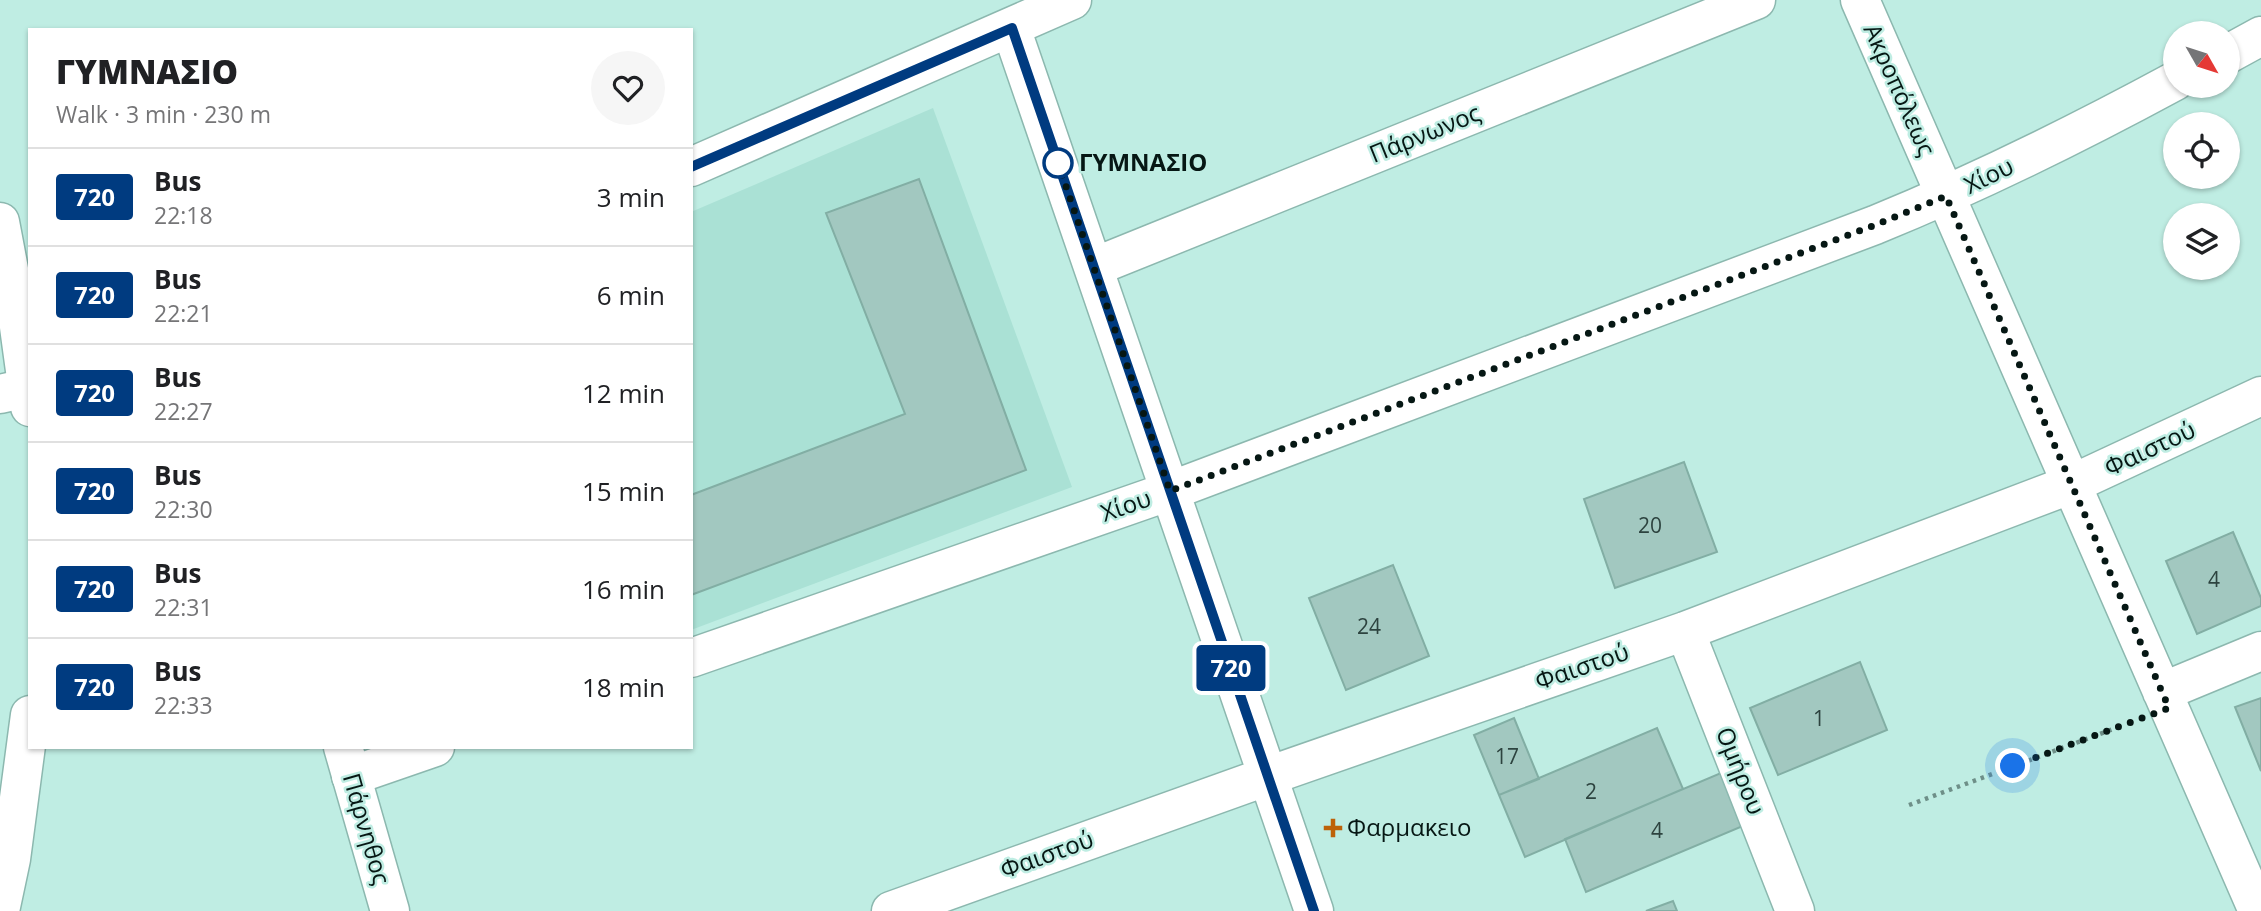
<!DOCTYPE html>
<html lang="en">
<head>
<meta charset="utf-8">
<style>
	body { margin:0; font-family:"Open Sans",sans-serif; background:#f6f6f6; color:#202124; height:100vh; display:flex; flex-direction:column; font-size:26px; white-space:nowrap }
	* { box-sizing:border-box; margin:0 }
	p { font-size:23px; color:#757577 }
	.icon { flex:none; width:38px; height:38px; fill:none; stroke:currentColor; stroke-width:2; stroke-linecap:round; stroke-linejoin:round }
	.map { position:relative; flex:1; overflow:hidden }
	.panel { position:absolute; left:28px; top:28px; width:665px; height:721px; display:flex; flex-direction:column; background:#fff; border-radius:0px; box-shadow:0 2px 5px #0004 }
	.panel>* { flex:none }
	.badge { padding:0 14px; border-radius:5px; font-size:24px; line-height:46px }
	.needle { width:46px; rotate:129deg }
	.tools { position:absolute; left:2163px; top:21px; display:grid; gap:14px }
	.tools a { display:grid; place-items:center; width:77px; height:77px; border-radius:50%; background:#fff; box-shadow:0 2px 5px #0004; font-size:35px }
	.you { position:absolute; width:35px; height:35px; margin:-18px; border:5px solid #fff; border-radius:50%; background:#1a73e8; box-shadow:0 0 0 10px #1a73e833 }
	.map>.badge { position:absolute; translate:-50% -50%; box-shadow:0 0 0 4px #fff }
	.round { display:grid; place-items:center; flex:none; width:74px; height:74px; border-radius:37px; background:#f6f6f6 }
	.headline { display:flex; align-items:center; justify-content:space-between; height:119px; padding:0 28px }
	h1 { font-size:33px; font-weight:800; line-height:52px }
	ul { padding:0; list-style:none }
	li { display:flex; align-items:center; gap:21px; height:98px; padding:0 28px; border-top:2px solid #e0e0e0 }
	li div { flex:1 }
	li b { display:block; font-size:26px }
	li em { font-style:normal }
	li .badge { min-width:77px; font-weight:700; text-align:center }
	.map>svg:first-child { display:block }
</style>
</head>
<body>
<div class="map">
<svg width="2261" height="911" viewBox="0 0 2261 911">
	<rect width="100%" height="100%" fill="#bfede3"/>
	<path fill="#aae1d5" d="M933 108 1072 487 691 630V212Z"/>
	<path fill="#a2c8c0" stroke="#82aea4" stroke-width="2" d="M919 179 1026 470 691 595V495L905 414 826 213Z
		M1684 462 1717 552 1615 588 1584 499Z
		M2233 532 2261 598V606L2197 634 2166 561Z
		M1393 565 1429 656 1346 690 1309 598Z
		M1860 662 1887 730 1778 775 1750 708Z
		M2261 698V771L2235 707Z
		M1514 718 1539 779 1499 795 1474 735Z
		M1657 728 1683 789 1525 857 1499 795Z
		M1728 770 1750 823 1586 892 1565 839Z
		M1673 901 1677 911H1646Z"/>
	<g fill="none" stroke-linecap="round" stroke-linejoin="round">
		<defs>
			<path id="pedestrian" d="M691 658 1170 491
				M351 776 435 747"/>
			<path id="minor" d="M1860 0 2258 911
				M1011 28 1314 911
				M2228 54 2261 36
				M1094 267 1756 0
				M0 394 27 388
				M1170 491 1875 225C1978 183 2077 134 2175 81
				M1685 631 1795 911
				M2162 692 2261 651
				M343 747 390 911
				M891 911 1268 776 1685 631 2072 484 2261 396"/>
			<path id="tertiary" d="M691 167 1072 0
				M0 222 17 312 30 407
				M0 911 11 859 30 715"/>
		</defs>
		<use href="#pedestrian" stroke="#8cb8af" stroke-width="41"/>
		<use href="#minor" stroke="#8cb8af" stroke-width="41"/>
		<use href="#tertiary" stroke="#8cb8af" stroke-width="41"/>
		<path stroke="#6e8f88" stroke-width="4.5" stroke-dasharray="3.5 5" stroke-linecap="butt" d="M1909 805 2124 725"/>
		<use href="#pedestrian" stroke="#fff" stroke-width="38"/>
		<use href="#minor" stroke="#fff" stroke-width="38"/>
		<use href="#tertiary" stroke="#fff" stroke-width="38"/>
	</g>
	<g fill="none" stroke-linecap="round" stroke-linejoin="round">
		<defs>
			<path id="line" d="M691 167 1012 28 1314 911"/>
		</defs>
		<use href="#line" stroke="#fff" stroke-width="16"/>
		<use href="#line" stroke="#003b80" stroke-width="10"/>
		<path stroke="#061714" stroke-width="7" stroke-dasharray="0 12.6" d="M1058 163 1170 491 1875 225 1946 196 2169 708 2013 766"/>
	</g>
	<circle fill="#fff" stroke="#003b80" stroke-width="3.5" cx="1058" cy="163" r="14"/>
	<path fill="#bd6209" stroke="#bfede3" stroke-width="2.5" d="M1329.5 817.5h7v7h7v7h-7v7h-7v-7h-7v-7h7z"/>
	<g text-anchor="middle" stroke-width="5" stroke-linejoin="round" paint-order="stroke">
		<g font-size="21" fill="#2d433f">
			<text x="1650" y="533">20</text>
			<text x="2214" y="587">4</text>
			<text x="1369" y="634">24</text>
			<text x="1819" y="726">1</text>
			<text x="1507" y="764">17</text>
			<text x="1591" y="799">2</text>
			<text x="1657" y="838">4</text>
		</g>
		<g font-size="24" fill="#061714" stroke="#bfede3">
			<text transform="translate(1899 90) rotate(66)" y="8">Ακροπόλεως</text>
			<text transform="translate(1425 134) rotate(-22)" y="8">Πάρνωνος</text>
			<text transform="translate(1989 176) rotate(-26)" y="8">Χίου</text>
			<text transform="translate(2150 449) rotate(-25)" y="8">Φαιστού</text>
			<text transform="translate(1126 506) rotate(-19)" y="8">Χίου</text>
			<text transform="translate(1582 667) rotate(-19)" y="8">Φαιστού</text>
			<text transform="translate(1740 771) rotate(68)" y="8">Ομήρου</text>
			<text transform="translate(366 829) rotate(74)" y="8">Πάρνηθος</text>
			<text transform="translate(1047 855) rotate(-20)" y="8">Φαιστού</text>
		</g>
		<g font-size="24" font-weight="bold" fill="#061714" stroke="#bfede3" text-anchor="start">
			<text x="1079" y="171">ΓΥΜΝΑΣΙΟ</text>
		</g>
		<g font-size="24" fill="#061714" stroke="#bfede3" text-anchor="start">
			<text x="1347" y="836">Φαρμακειο</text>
		</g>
	</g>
</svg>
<div class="tools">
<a><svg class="needle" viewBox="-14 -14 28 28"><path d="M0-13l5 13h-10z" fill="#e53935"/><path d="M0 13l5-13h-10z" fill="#757577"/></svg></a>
<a><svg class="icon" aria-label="locate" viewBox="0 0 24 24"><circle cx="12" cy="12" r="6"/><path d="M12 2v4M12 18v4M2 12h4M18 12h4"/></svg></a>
<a><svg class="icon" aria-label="layers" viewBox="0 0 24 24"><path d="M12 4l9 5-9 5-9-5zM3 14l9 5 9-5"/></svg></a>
</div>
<div class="you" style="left:2013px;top:766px"></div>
<b class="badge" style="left:1231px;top:668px;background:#003b80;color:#fff">720</b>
<section class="panel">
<div class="headline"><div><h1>ΓΥΜΝΑΣΙΟ</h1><p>Walk · 3 min · 230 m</p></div><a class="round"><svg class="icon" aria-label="heart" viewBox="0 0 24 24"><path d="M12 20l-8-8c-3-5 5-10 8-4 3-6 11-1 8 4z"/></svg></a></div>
<ul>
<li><span class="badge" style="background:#003b80;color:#fff">720</span><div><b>Bus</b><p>22:18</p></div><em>3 min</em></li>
<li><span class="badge" style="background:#003b80;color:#fff">720</span><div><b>Bus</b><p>22:21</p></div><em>6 min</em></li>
<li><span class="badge" style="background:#003b80;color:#fff">720</span><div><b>Bus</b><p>22:27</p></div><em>12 min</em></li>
<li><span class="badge" style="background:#003b80;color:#fff">720</span><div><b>Bus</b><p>22:30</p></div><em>15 min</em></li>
<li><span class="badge" style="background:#003b80;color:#fff">720</span><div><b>Bus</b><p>22:31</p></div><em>16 min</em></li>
<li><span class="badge" style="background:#003b80;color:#fff">720</span><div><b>Bus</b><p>22:33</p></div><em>18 min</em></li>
</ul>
</section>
</div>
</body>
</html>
